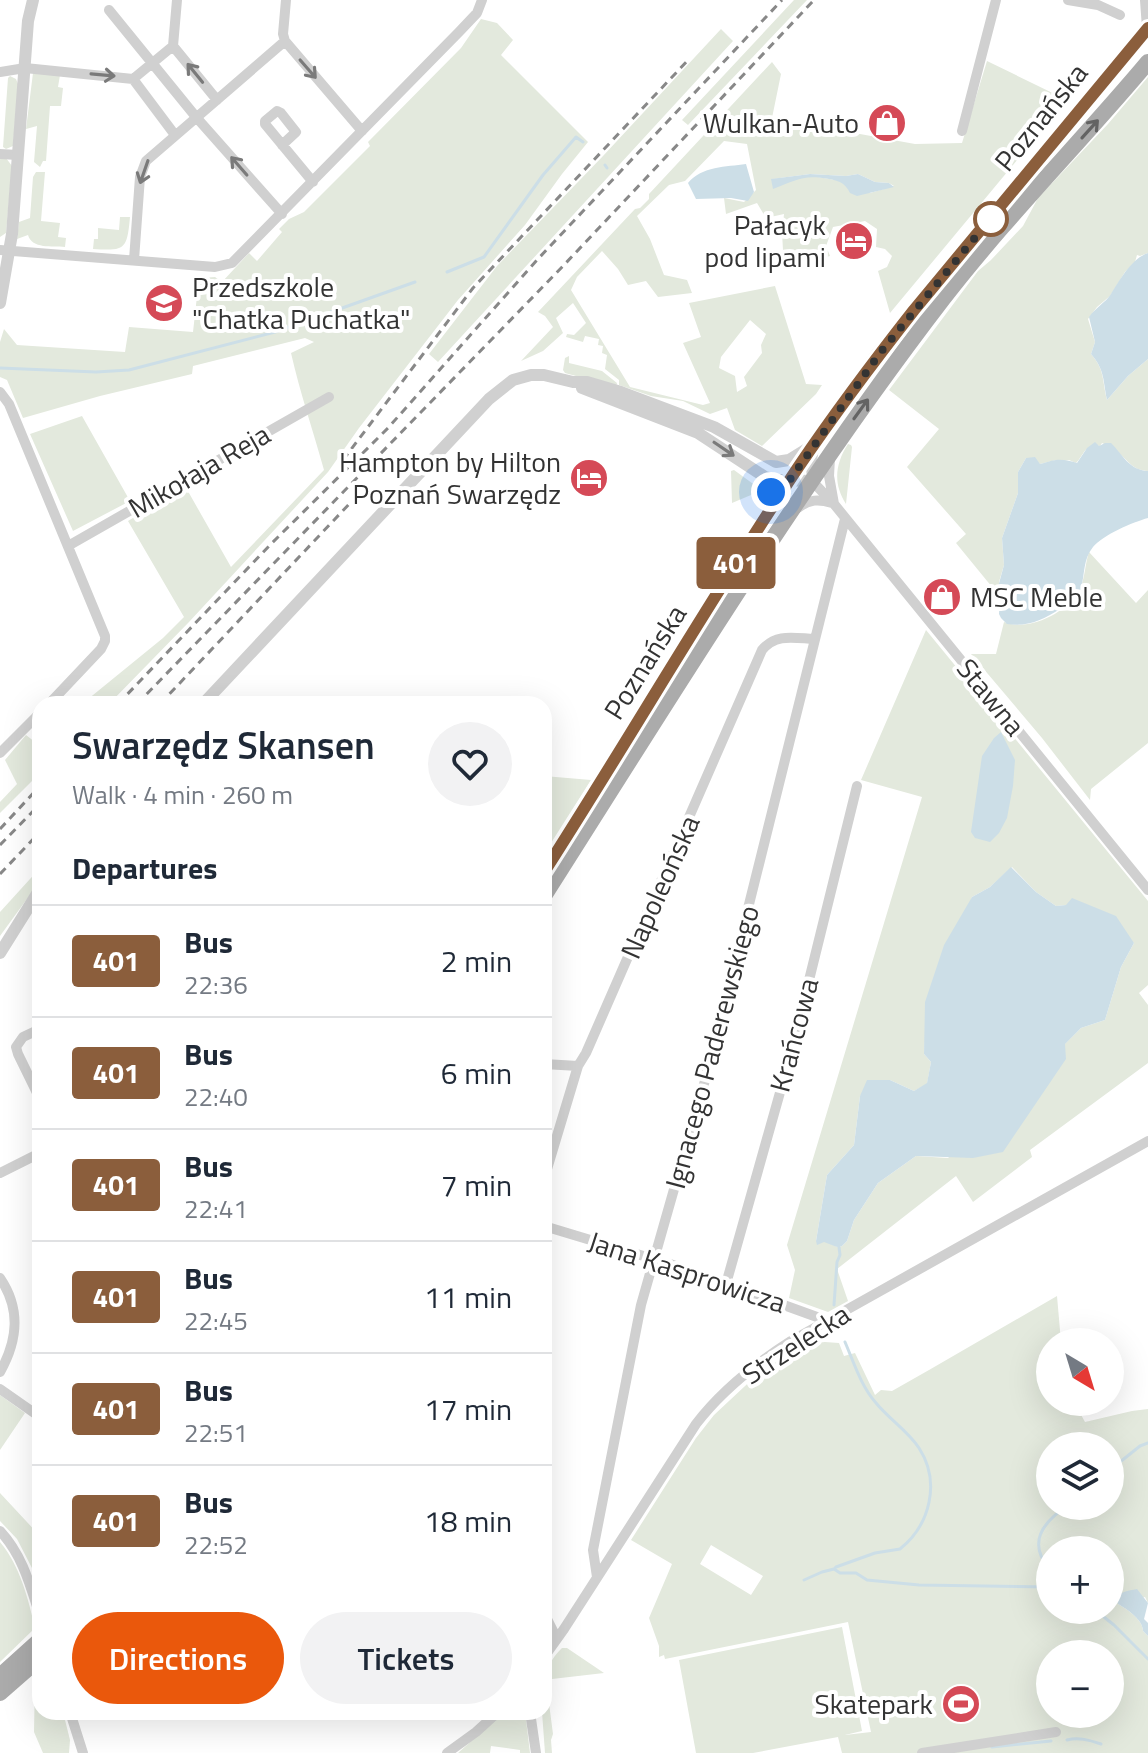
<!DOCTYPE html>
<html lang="en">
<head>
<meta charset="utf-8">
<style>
	body { margin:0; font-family:"Titillium Web",sans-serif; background:#f2f2f3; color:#1f2937; height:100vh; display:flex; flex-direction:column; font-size:30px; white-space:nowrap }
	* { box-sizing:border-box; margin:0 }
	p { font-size:26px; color:#747a83 }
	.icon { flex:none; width:44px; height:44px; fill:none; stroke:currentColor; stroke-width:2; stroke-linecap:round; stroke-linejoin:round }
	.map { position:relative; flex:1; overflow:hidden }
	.sheet { position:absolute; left:32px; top:696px; width:520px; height:1024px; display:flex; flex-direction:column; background:#fff; border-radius:24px; box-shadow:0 8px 32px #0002 }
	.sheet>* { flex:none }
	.badge { padding:0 16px; border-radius:6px; font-size:28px; line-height:52px }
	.needle { width:52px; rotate:142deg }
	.tools { position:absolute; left:1036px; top:1328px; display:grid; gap:16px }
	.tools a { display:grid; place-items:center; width:88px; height:88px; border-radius:50%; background:#fff; box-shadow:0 8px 32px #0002; font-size:40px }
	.you { position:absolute; width:40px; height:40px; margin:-20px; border:6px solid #fff; border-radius:50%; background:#1a73e8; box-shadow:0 0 0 12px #1a73e833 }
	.map>.badge { position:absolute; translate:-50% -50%; box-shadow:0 0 0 4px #fff }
	h2 { padding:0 40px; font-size:30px; line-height:72px }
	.round { display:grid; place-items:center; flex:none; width:84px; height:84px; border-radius:42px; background:#f2f2f3 }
	.headline { display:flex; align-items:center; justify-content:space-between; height:136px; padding:0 40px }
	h1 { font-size:38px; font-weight:600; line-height:60px }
	.primary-button { display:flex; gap:16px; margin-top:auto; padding:16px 40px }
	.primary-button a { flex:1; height:92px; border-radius:48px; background:#ea580c; color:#fff; font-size:32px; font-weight:600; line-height:92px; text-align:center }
	.primary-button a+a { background:#f2f2f3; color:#1f2937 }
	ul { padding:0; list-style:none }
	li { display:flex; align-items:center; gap:24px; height:112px; padding:0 40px; border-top:2px solid #e0e1e3 }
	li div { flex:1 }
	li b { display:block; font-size:30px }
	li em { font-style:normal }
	li .badge { min-width:88px; font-weight:700; text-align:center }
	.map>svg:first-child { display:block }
</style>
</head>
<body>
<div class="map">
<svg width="1148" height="1753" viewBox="0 0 1148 1753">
	<rect width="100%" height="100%" fill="#fff"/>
	<path fill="#e3e9dd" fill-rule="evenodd" d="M794 0H807L688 125 682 120Z
		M481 19 497 23 513 40 501 55 588 142 562 174 525 225 458 300 359 428 328 472 189 622 109 704H82L163 638 184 617 128 521 185 486 231 567 324 470C313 430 300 393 291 353L314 342 305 338 193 366 192 374 100 396 23 418 7 380 0 377V342L4 329 17 345 125 352 129 327 193 332 199 278 215 277 222 282 249 253 257 261 282 232 279 229 289 219 304 212 370 146 368 142 461 48Z
		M721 29 733 41 438 362 429 354 497 266 603 156Z
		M987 61 1067 100 890 313 878 271 887 267 892 256 885 249 876 247 877 229 865 221 833 227 826 246 830 256 784 269 782 232 784 214 766 218 757 203 726 214 724 198 744 202 756 190 747 144 724 141 685 181 669 185 637 216 650 239 664 275 687 280 692 293 658 297 646 281 628 285 618 269 602 251 577 277 571 290 630 387 703 405 710 403 683 343 701 337 689 303 775 286 806 384 822 385 816 394 762 446 735 430 727 408 710 414 683 401 651 396 619 385V380L605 369 607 355 602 353 603 346 598 345 599 339 585 336 583 342 566 337 567 334 574 335 586 323 573 303 556 318 563 333 543 351 521 361 553 327 545 316 538 312 635 209 640 208 649 199V194L772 62 781 74 772 118 915 144 962 143ZM810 174 846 176 858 174 875 182 889 183 894 186 870 193H862L841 181 812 176 772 179ZM750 320 766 334 761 345 762 353 744 377 747 386 737 392 735 376 719 368 721 357Z
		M33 73 60 75 58 87 63 88 61 106H50L46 161H43L40 167 34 162 37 126 26 129Z
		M10 76 16 79 18 84 13 146 6 149 3 147 8 78Z
		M1148 77V253L1140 256 1137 255 1135 262 1125 272 1110 296 1097 307 1088 319 1095 342 1091 354C1105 370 1102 380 1107 400L1128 376 1148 359V471C1133 470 1130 463 1120 454 1115 449 1108 446 1102 443L1100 446C1084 444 1085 454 1076 463L1069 460 1064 461 1056 460 1040 464 1026 458 1018 472V493L1002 538 1004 565 999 582V592L992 587 956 543 966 534 907 467 939 429 889 390 978 271 991 260 1023 226 1038 198 1108 124Z
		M6 158 12 166 6 233 0 237V159Z
		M36 172H45L41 221 60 223 58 237 66 238 65 247C52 246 32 249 28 235L17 239 19 222 30 218 33 177Z
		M120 217H130C127 250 125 251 93 249L94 239H98V228L119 230Z
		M569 356V363L602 371 617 383 616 387 565 373 563 370 565 358Z
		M82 416 130 501 73 531 30 434Z
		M848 444 851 445 852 447 846 504C833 484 835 464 848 444Z
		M734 470 756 486 751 495 732 503 731 471Z
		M1089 552 1136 603 1148 590V743L1091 789 1090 800 1042 738 971 654H996L1004 622C1030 632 1068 612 1080 589 1085 578 1085 564 1089 552Z
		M926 630 1148 901V985L1139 993 1148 1005V1063L1030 1150 1032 1157 973 1202 956 1176 837 1269 848 1301 828 1312 789 1298 795 1270 787 1245 922 797 861 780ZM1012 867 1036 892 1056 906 1067 905 1134 943 1121 967 1105 1020 1081 1028 948 1158 916 1156 878 1183 854 1220 847 1241 842 1246 837 1247 828 1242 816 1241 827 1175 854 1145 860 1096 890 1080 914 1091 927 1084 931 1062 924 1054 926 1028 972 897 990 887Z
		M26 735 40 746V773L0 813V802L17 784 5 760Z
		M544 776 591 780 544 854Z
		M40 868V881L0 936V912Z
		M1057 1296 1061 1342H1050V1402H1074L1085 1422 1132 1411 1148 1409V1603L1145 1597 1118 1604C1127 1609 1143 1620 1143 1631L1148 1636V1753H842L838 1737 753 1753H696L679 1660 842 1627 862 1731 845 1735 871 1732 848 1622 665 1659 664 1655 659 1657V1646L649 1618 672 1564 631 1540 696 1438 714 1415 760 1372 825 1331V1342L839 1343 844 1356 855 1353 875 1395 881 1390 892 1391 929 1370ZM1050 1446H1110V1506H1050ZM711 1545 763 1576 751 1595 700 1564ZM1050 1550H1110V1610H1050ZM1050 1654H1110V1714H1050Z
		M0 1395 25 1413 0 1450Z
		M0 1493 40 1536V1577L33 1570 17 1539 0 1521Z
		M0 1542C20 1566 28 1598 35 1628L0 1662Z
		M562 1648H567L604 1673 552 1679 547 1688 553 1734 551 1740 552 1753H545L542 1712H544C544 1687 542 1667 562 1648Z
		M40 1674V1712H63L70 1740 69 1753H43L34 1732 35 1679Z
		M504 1712H525L530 1753H520V1750L491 1746 490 1753H458Z"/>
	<path fill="#ccdee7" d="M746 164 754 192 748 201 731 198 696 199 688 183C702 166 726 167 746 164Z
		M810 174 846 176 858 174 875 182 889 183 894 187 857 196 850 193C845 183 840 181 829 179 803 174 797 180 773 189L771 179Z
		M1148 253V359L1128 376 1107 400C1103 381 1105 370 1091 354L1095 342 1089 317C1095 308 1105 303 1111 294 1119 281 1132 258 1148 253Z
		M1095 442 1099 446 1105 443H1111C1123 455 1129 470 1148 471V518C1133 522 1103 535 1093 547 1083 559 1085 574 1081 588 1078 601 1069 603 1060 609 1043 620 1028 627 1007 624L1001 618 999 614 1000 598 998 587 1004 565 1002 538 1018 493V472L1026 458 1035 457 1040 464C1045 463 1052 460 1056 460 1062 459 1071 461 1077 463L1087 448Z
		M1001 732 1015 760 1013 786 1007 818 999 833 990 842 975 838 971 832 982 756 994 738Z
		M1011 867 1036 892 1056 906 1066 905 1072 898 1116 916 1134 943 1121 967 1105 1020 1081 1028 1065 1044 1066 1059 1003 1152 973 1158 916 1156 878 1183 854 1220 847 1241 842 1246 837 1247 824 1242 817 1245 816 1241 827 1175 854 1145 860 1096 867 1080H890L914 1091 927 1083 931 1062 924 1054 925 1002 944 945 972 897 990 887Z
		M1137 1589 1148 1603 1144 1619 1148 1623V1636L1143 1631C1143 1620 1127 1609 1118 1604L1116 1600C1119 1591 1128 1591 1137 1589Z"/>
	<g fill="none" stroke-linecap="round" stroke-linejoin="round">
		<path stroke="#ccdee7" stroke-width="3" d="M605 165 607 168
			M447 272 484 257 543 175 576 137 583 142
			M0 368 96 372 129 370 275 332 415 282
			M834 1305 837 1262 840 1255 839 1247
			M845 1342C854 1363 861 1386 876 1403 889 1419 908 1431 919 1448 941 1482 930 1525 900 1549L875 1553 836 1567 834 1569 840 1573H856L867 1580 919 1585 1050 1587
			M1110 1470 1140 1446 1148 1443
			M1050 1570C1027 1543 1042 1523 1067 1506
			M804 1580 822 1572 834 1569
			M1095 1610 1114 1625 1148 1659
			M1067 1740C1079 1737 1089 1740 1101 1744
			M992 1747 1051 1741"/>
		<path stroke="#d0d0d0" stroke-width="10" d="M177 0 173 46 217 100
			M286 0 283 34 285 41 362 131
			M1068 0 1098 5 1120 15
			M109 10 196 117 282 214
			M0 72 25 68 133 79 175 135
			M133 79 173 46
			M962 131 996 0
			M282 145 296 132 281 113 277 111 265 121V124L313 182
			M0 154 18 155
			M0 250 215 267 232 263 459 32 477 13 482 0
			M134 260 140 177 146 161 285 41
			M0 392 9 404 105 636V641L101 649 49 704
			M814 449 811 466 812 481 834 504 1148 890
			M830 458 829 476 834 504
			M798 508C809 499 819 499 832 503
			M68 546 329 397
			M0 753 40 713
			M40 1029 23 1037 16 1047 18 1054 40 1099
			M544 1064 578 1066
			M0 1173 40 1153
			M544 1179 578 1066 586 1053 762 650C776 633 794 638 814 639
			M544 1226 670 1264 828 1321
			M0 1278C21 1309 18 1340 0 1372
			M726 1284 790 1057 857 786
			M0 1389 40 1417
			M0 1531C23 1556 30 1585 40 1616
			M597 1577 593 1550 641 1305 706 1077 845 519
			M544 1613 553 1631V1643
			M544 1657 564 1629 696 1424C722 1390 755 1364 791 1341L1148 1141
			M70 1712 83 1753
			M530 1712 536 1753
			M447 1753 476 1732 498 1712
			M922 1753 1056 1732"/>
		<path stroke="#d0d0d0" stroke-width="12" d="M1146 0 1148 28
			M0 303 12 234 28 21 33 0
			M582 388 698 433 765 477 779 480 812 481
			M203 704 489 399 513 380 531 375H544L573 382H587L621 392 714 427 776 462 789 460 810 447
			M0 953 40 889"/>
		<path stroke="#ababab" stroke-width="16" d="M544 873 712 601 815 442 880 353 1148 28
			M544 896C672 695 797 489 943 299 1007 216 1081 142 1148 62
			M0 1676 40 1640
			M0 1693 40 1658"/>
		<path stroke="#888" stroke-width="3" stroke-dasharray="8 6" stroke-linecap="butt" d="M343 460 473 288 690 58
			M118 704 270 545 388 428 537 260 782 0
			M137 704 564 265 814 0
			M160 704 369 483
			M0 829 40 786
			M0 845 40 804
			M0 874 40 832"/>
	</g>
	<defs><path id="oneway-shaft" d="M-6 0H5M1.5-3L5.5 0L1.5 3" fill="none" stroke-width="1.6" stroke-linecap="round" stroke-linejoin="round" transform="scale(2)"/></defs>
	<g stroke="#7a7a7a">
		<use href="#oneway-shaft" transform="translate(308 69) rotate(49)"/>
		<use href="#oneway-shaft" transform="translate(195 73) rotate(-129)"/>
		<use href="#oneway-shaft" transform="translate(103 75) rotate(5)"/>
		<use href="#oneway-shaft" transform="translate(239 166) rotate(-131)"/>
		<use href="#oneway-shaft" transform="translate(144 172) rotate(109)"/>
		<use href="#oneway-shaft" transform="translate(724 449) rotate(34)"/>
	</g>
	<g stroke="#636363">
		<use href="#oneway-shaft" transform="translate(1090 129) rotate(-48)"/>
		<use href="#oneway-shaft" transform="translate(861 409) rotate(-54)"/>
	</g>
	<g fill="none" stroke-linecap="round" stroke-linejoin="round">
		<defs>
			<path id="line" d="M544 872C630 738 710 599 799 466 835 413 874 361 914 310L1148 28"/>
		</defs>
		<use href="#line" stroke="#fff" stroke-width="18"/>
		<use href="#line" stroke="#8b5e3c" stroke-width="12"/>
		<path stroke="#333" stroke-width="8" stroke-dasharray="0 14.4" d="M771 492 765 477 789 481 880 353 996 212 991 219"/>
	</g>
	<defs>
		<symbol id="shop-disc" viewBox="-11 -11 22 22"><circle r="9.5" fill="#d54a57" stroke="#fff"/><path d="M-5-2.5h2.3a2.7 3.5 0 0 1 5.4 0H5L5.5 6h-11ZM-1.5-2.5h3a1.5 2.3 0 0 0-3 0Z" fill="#fff"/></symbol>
		<symbol id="hotel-disc" viewBox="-11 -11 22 22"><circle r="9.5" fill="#d54a57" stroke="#fff"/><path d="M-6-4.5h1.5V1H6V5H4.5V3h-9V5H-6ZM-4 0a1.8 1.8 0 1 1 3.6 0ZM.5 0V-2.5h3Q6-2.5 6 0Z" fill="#fff"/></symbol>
		<symbol id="school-disc" viewBox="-11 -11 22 22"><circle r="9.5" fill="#d54a57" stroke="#fff"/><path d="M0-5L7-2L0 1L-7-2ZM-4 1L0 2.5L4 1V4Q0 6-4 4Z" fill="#fff"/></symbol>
		<symbol id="stadium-disc" viewBox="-11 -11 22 22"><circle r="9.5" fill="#d54a57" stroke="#fff"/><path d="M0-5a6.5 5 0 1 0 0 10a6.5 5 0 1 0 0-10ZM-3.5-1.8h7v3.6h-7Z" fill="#fff"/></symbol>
	</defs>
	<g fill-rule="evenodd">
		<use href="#shop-disc" x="865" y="101" width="44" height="44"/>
		<use href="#hotel-disc" x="832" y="219" width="44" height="44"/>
		<use href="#school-disc" x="142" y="281" width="44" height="44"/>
		<use href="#hotel-disc" x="567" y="456" width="44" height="44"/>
		<use href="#shop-disc" x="920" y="575" width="44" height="44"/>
		<use href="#stadium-disc" x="939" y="1682" width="44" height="44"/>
	</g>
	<circle fill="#fff" stroke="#8b5e3c" stroke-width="4" cx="991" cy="219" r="16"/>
	<g text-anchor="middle" stroke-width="8" stroke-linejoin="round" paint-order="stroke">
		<g font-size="28" fill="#333" stroke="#fff">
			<text transform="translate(1041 117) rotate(-51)" y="10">Poznańska</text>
			<text transform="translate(199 471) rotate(-30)" y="10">Mikołaja Reja</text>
			<text transform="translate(645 662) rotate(-58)" y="10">Poznańska</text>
			<text transform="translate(991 697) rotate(51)" y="10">Stawna</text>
			<text transform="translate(660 887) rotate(-66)" y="10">Napoleońska</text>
			<text transform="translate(794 1035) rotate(-75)" y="10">Krańcowa</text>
			<text transform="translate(712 1047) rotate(-75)" y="10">Ignacego Paderewskiego</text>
			<text transform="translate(687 1272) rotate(18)" y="10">Jana Kasprowicza</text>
			<text transform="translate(796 1344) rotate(-33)" y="10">Strzelecka</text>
		</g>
		<g font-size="28" fill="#333" stroke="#fff" text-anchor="end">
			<text x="859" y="133">Wulkan-Auto</text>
			<text x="826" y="235">Pałacyk<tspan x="826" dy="32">pod lipami</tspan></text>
			<text x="192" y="297" text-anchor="start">Przedszkole<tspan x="192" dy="32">"Chatka Puchatka"</tspan></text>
			<text x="561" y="472">Hampton by Hilton<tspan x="561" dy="32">Poznań Swarzędz</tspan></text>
			<text x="970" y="607" text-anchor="start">MSC Meble</text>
			<text x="933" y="1714">Skatepark</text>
		</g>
	</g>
</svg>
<div class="tools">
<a><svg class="needle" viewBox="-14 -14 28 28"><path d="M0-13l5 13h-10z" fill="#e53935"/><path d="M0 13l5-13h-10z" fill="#747a83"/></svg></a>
<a><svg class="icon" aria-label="layers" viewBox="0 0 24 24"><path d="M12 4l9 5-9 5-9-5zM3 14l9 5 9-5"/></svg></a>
<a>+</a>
<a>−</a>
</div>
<div class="you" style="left:771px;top:492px"></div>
<b class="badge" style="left:736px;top:563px;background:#8b5e3c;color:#fff">401</b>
<section class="sheet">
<div class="headline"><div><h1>Swarzędz Skansen</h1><p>Walk · 4 min · 260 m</p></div><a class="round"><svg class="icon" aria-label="heart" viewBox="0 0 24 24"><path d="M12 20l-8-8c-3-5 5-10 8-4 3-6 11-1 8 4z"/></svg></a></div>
<h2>Departures</h2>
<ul>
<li><span class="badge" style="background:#8b5e3c;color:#fff">401</span><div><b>Bus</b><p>22:36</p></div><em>2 min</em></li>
<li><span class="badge" style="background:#8b5e3c;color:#fff">401</span><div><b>Bus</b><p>22:40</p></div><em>6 min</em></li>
<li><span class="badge" style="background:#8b5e3c;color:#fff">401</span><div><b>Bus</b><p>22:41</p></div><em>7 min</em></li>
<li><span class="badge" style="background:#8b5e3c;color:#fff">401</span><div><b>Bus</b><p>22:45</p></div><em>11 min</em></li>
<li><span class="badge" style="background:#8b5e3c;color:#fff">401</span><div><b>Bus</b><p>22:51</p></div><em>17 min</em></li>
<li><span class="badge" style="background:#8b5e3c;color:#fff">401</span><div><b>Bus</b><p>22:52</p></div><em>18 min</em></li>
</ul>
<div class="primary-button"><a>Directions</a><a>Tickets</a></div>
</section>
</div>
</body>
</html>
